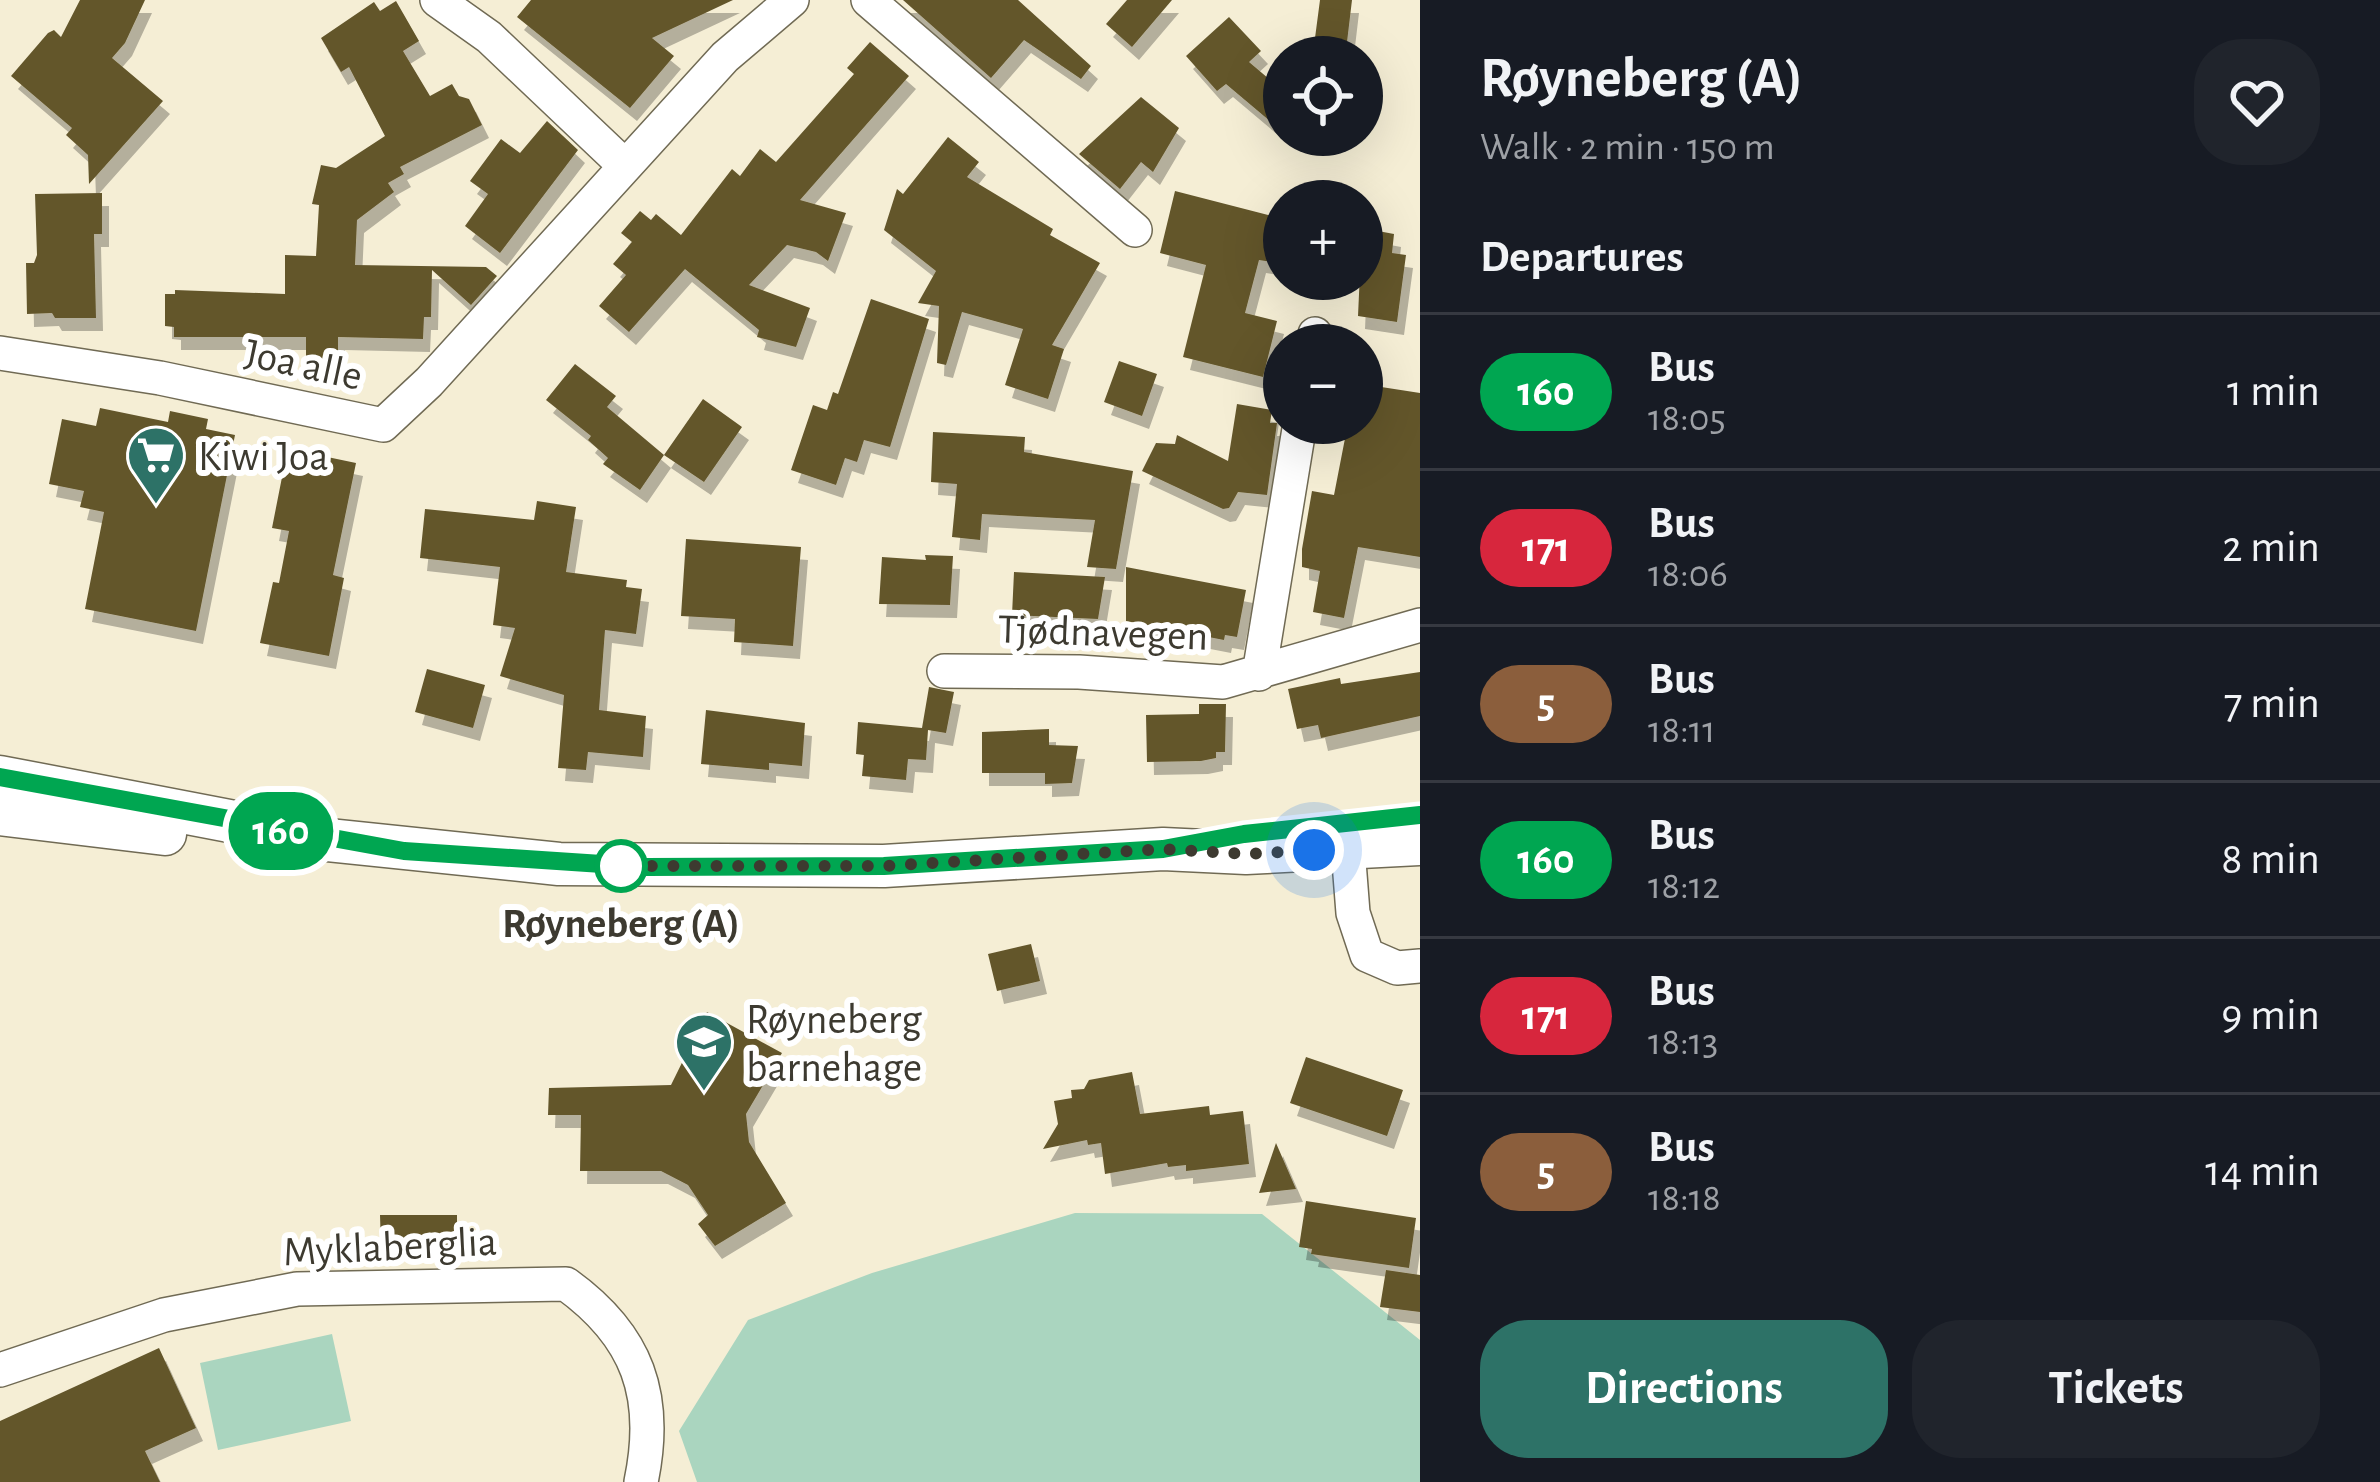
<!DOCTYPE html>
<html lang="en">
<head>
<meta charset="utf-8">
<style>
	body { margin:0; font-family:"Alegreya Sans",sans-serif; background:#20242c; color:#f1f3f6; height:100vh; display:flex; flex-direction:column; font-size:45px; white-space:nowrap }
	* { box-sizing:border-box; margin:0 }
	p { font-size:39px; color:#9ea1a6 }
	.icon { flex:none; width:66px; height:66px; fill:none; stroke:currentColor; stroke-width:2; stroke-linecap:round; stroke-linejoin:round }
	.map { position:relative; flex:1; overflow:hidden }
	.side { display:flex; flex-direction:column; background:#171b24; width:960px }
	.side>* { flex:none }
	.badge { padding:0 24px; border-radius:39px; font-size:42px; line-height:78px }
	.controls { position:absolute; left:1263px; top:36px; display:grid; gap:24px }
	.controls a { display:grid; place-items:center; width:120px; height:120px; border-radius:50%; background:#171b24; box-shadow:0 12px 48px #0002; font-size:60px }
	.you { position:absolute; width:60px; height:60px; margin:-30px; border:9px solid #fff; border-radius:50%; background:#1a73e8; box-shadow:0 0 0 18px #1a73e833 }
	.map>.badge { position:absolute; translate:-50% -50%; box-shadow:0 0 0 6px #fff }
	h2 { padding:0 60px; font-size:45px; line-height:108px }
	.round { display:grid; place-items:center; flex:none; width:126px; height:126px; border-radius:48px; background:#20242c }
	.summary { display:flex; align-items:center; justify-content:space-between; height:204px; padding:0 60px }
	h1 { font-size:57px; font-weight:600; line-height:90px }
	.action { display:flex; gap:24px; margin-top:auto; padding:24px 60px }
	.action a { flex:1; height:138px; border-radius:48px; background:#2d7267; color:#fff; font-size:48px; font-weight:600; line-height:138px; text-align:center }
	.action a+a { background:#20242c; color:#f1f3f6 }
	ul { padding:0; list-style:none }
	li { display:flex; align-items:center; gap:36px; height:156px; padding:0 60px; border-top:3px solid #363941 }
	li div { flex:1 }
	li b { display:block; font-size:45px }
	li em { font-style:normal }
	li .badge { min-width:132px; font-weight:700; text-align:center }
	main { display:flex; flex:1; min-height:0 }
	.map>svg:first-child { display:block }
</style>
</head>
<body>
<main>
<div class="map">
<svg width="1420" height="1482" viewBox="0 0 1420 1482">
	<defs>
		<filter id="shadow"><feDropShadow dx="7" dy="13" stdDeviation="0" flood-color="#0004"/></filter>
	</defs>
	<rect width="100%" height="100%" fill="#f5eed5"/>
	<path fill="#aad5bf" d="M1075 1213 1262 1214 1420 1340V1482H697L679 1431 748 1320 872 1273Z
		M332 1334 351 1421 218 1450 200 1363Z"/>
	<path fill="#63562c" filter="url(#shadow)" d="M80 0H145L125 43 112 58 163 101 89 184 88 155 66 135 72 128 11 76 48 33 54 30 61 37Z
		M531 0H733L652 38 674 56 630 108 517 17Z
		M903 0H1018L1091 66 1081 79 1024 40 991 78Z
		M1127 0H1172L1132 47 1106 24Z
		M1320 0H1352L1347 42 1315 38Z
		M396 1 419 41 403 51 430 96 452 84 459 96 469 99 482 125 400 167 404 174 388 183 394 192 357 220 355 265 486 267 497 276 471 305 432 270 431 317H424L423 339 338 337V367L306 366V337H174V327L165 326V294H175V290L285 294V255L316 256 319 205 312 204 321 165 336 168 385 136 349 67 341 72 321 38 374 2 380 11Z
		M1229 17 1261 51 1249 62 1281 89 1284 133 1226 84 1217 91 1186 56Z
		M870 42 909 76 800 200 846 213 828 261 816 252 787 245 749 285 810 308 796 347 757 337 759 330 685 269 629 332 599 306 626 275 613 264 632 242 621 233 640 211 651 220 656 214 681 235 732 169 740 176 760 149 776 162 854 74 847 68Z
		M1141 97 1179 128 1153 172 1141 162 1120 189 1079 154Z
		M547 121 578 150 500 253 465 226 488 194 470 181 501 139 520 153Z
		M948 137 979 162 967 177 1053 229 1050 235 1100 263 1052 345 1064 349 1048 399 1005 385 1023 329 962 312 946 365 937 363 939 306 918 303 936 271 884 230 897 189 903 194Z
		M1175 191 1284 219V264L1259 260 1245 313 1277 321 1263 377 1183 357 1206 265 1160 253Z
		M102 193V234H94L96 318H55L52 313 27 314 26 263H34L37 255 35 194Z
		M1362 228 1394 234 1392 253 1406 255 1397 322 1358 316Z
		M871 299 929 319 890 447 864 440 857 462 845 458 836 485 791 470 813 405 827 410 833 392 838 394Z
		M1119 361 1157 374 1142 416 1104 402Z
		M575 364 616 396 607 407 664 455 640 490 603 464 608 458 588 440 591 436 546 400Z
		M1362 384 1420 393V557L1358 547 1344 618 1313 612 1320 571 1302 567V549L1312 491 1334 495 1348 423H1362Z
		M703 399 742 427 704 482 664 455Z
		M1237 404 1272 410 1270 423H1277L1267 495 1238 492 1229 508 1223 509 1142 471 1156 443 1175 444 1177 435 1228 461Z
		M100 408 168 422 170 411 208 419 206 429 235 435 196 631 85 609 104 512 80 507 84 491 49 484 62 419 96 426Z
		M933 432 1025 437 1024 452 1133 471 1116 569 1087 567 1095 520 982 514 980 540 952 537 957 484 931 482Z
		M294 450 356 463 333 575 344 578 329 656 260 643 273 582 279 583 289 531 272 528 284 467 291 468Z
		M537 501 576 507 566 572 627 580 626 587 642 589 636 634 605 630 599 710 646 716 643 757 588 752 586 770 558 768 564 695 500 676 515 628 493 625 500 567 420 558 425 509 534 520Z
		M686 539 801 547 793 646 734 642 735 619 681 616Z
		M925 555 953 556 950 605 879 604 882 557 926 560Z
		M1126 567 1246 590 1237 637 1225 635 1224 640 1126 621Z
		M1014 572 1105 577 1098 619 1012 615Z
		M427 669 485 685 473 728 415 712Z
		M1420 672V716L1321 738 1318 725 1297 729 1288 689 1340 678 1341 684Z
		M929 687 954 692 946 733 928 730 926 760 908 759 906 780 862 776 864 755 856 754 858 722 922 728Z
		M1199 704H1226L1225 752H1216V758L1201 761 1147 762 1146 715 1199 714Z
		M706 710 805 723 802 766 769 763V770L701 764Z
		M1049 729V745L1078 746 1072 783 1045 784V773H982V732Z
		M1031 944 1040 981 997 991 988 954Z
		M707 1012 782 1053 746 1114 749 1142 786 1203 715 1246 698 1224 708 1215 688 1185 661 1171H580L581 1115H548L549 1088 671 1085Z
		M1306 1057 1403 1090 1387 1136 1290 1103Z
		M1132 1072 1140 1114 1209 1106 1210 1115 1243 1111 1249 1164 1186 1171V1165L1168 1167 1167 1163 1105 1174 1101 1143 1088 1145 1087 1140 1043 1149 1058 1124 1054 1101 1072 1098 1071 1090 1084 1089 1089 1080Z
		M1276 1143 1296 1189 1259 1193Z
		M1306 1201 1416 1218 1409 1268 1311 1254 1312 1249 1299 1247Z
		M380 1215H457V1247L381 1248Z
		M1386 1270 1420 1275V1312L1380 1307Z
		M159 1348 196 1428 145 1451 160 1482H0V1421Z"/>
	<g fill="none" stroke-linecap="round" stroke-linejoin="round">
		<defs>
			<path id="minor" d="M437 0 489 37 625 166
				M868 0 1135 230
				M1313 345 1315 334
				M0 353 160 378 383 425 429 382 725 57 792 0
				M944 671 1079 672 1223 682 1420 625
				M1259 674 1300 423
				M1348 849 1353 913 1367 955 1397 968 1420 966
				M0 1370 164 1315 297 1289 566 1284C638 1336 659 1396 641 1482"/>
			<path id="major" d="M0 777 328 840 559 864 884 866 1163 849 1246 853 1420 844
				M0 814 165 834"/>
		</defs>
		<use href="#minor" stroke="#706a54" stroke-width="36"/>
		<use href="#major" stroke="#706a54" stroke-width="45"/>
		<use href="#minor" stroke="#fff" stroke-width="33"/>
		<use href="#major" stroke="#fff" stroke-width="42"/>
	</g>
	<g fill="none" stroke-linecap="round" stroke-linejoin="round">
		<defs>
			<path id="line" d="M0 777 404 851 647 867 884 866 1163 849 1244 834 1420 815"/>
		</defs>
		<use href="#line" stroke="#fff" stroke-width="27"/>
		<use href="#line" stroke="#00a651" stroke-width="18"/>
		<path stroke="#3d3a30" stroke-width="12" stroke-dasharray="0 21.6" d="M621 866H604H884L1163 849 1246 854 1314 850"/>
	</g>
	<defs>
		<symbol id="supermarket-pin" viewBox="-11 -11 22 30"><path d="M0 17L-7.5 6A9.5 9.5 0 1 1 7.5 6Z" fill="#2d7267" stroke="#fff"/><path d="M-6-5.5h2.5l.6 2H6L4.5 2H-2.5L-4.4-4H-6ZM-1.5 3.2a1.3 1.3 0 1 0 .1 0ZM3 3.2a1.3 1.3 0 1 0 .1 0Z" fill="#fff"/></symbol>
		<symbol id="school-pin" viewBox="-11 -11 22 30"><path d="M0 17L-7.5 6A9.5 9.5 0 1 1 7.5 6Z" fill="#2d7267" stroke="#fff"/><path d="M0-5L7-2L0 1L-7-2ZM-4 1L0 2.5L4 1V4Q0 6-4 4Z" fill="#fff"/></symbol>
	</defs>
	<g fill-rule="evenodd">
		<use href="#supermarket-pin" x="123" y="422" width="66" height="90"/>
		<use href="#school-pin" x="671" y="1009" width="66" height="90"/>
	</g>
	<circle fill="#fff" stroke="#00a651" stroke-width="6" cx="621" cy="866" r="24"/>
	<g text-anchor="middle" stroke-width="12" stroke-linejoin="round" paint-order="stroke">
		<g font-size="42" fill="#3d3a30" stroke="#fff">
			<text transform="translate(304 363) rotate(12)" y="15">Joa alle</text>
			<text transform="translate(1103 631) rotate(2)" y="15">Tjødnavegen</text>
			<text transform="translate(390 1245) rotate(-3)" y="15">Myklaberglia</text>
		</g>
		<g font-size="42" fill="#3d3a30" stroke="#fff" text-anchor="start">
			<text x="198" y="470">Kiwi Joa</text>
			<text x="746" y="1033">Røyneberg<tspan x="746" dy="48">barnehage</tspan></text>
		</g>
		<g font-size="42" font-weight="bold" fill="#3d3a30" stroke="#fff">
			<text x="621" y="937">Røyneberg (A)</text>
		</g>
	</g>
</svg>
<div class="controls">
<a><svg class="icon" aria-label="locate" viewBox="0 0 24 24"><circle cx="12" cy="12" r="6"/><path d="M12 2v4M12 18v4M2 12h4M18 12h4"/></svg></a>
<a>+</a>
<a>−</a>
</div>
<div class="you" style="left:1314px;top:850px"></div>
<b class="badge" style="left:281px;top:831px;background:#00a651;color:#fff">160</b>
</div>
<section class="side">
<div class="summary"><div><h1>Røyneberg (A)</h1><p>Walk · 2 min · 150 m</p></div><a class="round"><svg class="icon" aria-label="heart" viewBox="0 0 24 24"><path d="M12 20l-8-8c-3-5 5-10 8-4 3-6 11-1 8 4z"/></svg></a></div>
<h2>Departures</h2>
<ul>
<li><span class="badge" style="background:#00a651;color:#fff">160</span><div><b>Bus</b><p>18:05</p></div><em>1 min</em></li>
<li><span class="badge" style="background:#d7263d;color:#fff">171</span><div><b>Bus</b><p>18:06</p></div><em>2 min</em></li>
<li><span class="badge" style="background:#8b5e3c;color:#fff">5</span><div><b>Bus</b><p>18:11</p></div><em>7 min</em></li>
<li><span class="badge" style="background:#00a651;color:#fff">160</span><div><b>Bus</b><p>18:12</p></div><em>8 min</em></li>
<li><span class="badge" style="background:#d7263d;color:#fff">171</span><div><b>Bus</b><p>18:13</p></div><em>9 min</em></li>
<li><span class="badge" style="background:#8b5e3c;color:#fff">5</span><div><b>Bus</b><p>18:18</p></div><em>14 min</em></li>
</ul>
<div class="action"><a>Directions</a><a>Tickets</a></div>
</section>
</main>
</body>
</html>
